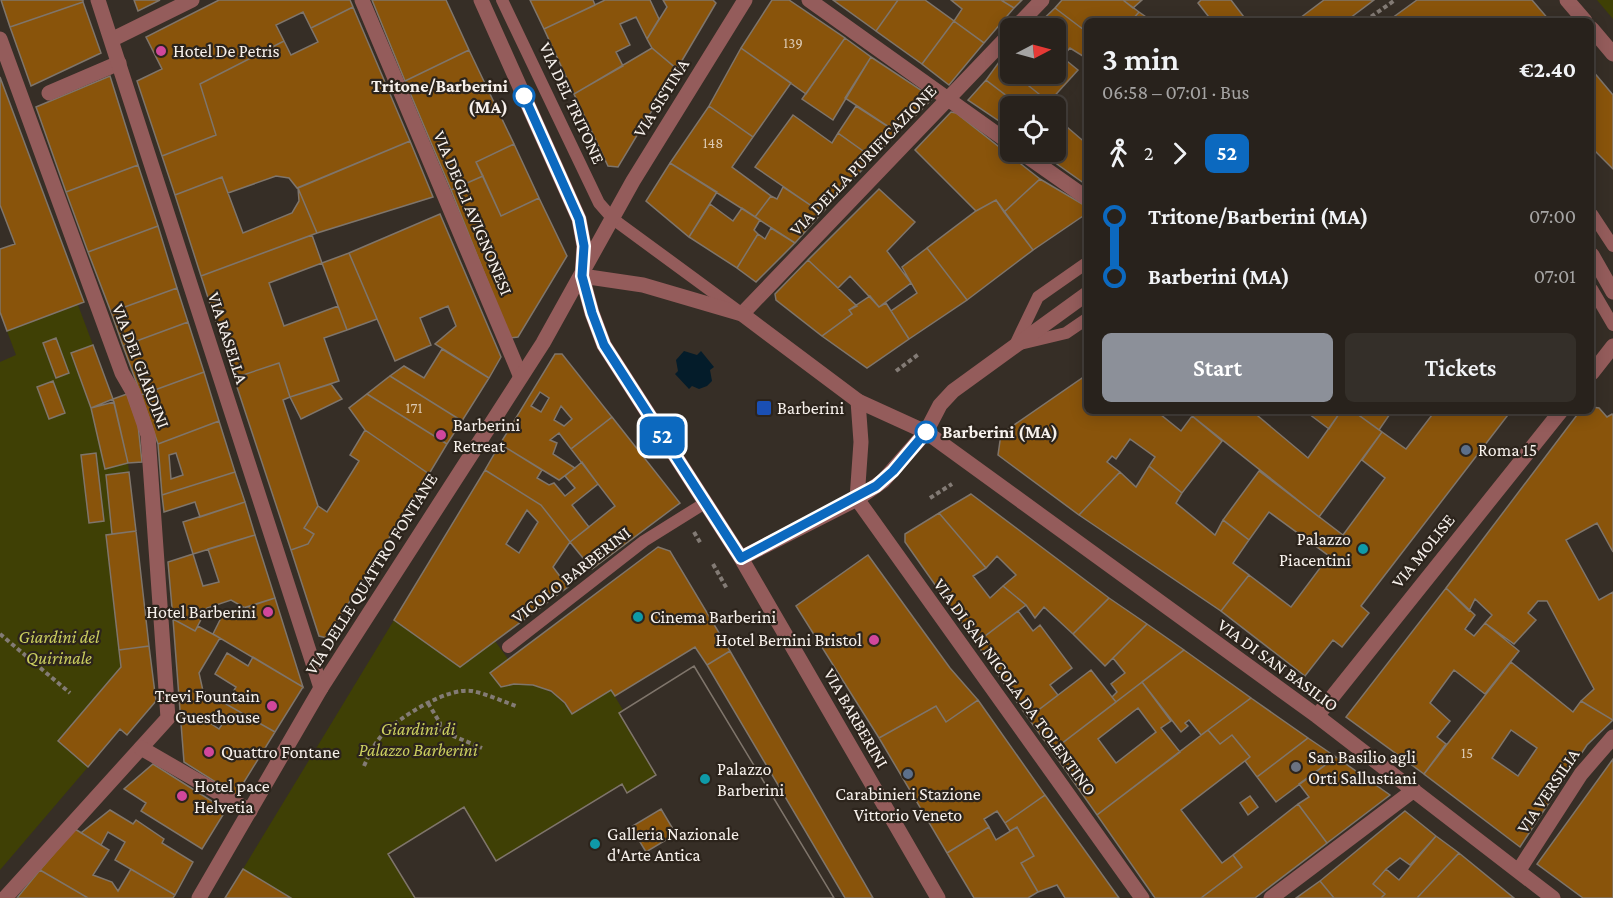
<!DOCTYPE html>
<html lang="en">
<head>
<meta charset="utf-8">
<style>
	body { margin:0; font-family:"Crimson Pro",serif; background:#342f29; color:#f1f3f6; height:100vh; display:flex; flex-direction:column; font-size:22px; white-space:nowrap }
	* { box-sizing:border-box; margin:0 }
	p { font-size:20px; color:#a5a4a3 }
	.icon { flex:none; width:33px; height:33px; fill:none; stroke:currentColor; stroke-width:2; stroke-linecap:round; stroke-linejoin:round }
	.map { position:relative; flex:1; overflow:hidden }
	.side { position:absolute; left:1084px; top:18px; width:510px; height:396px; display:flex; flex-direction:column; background:#28221c; border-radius:9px; box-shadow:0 3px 15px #0003,0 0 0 2px #443f3b }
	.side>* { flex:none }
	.badge { padding:0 12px; border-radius:9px; font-size:21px; line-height:39px }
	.needle { width:39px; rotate:84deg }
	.tools { position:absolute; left:1000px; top:18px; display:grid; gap:12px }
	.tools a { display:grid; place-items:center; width:66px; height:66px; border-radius:9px; background:#28221c; box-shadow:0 3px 15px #0003,0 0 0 2px #443f3b; font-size:30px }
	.map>.badge { position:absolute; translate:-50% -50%; box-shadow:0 0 0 3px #fff }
	.legs { display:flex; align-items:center; gap:9px; height:66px; padding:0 18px; font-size:20px }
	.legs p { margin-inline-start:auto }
	.headline { display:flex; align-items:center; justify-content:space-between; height:102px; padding:0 18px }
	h1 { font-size:33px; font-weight:600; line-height:45px }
	.button { display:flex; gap:12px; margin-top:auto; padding:12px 18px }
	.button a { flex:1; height:69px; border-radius:9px; background:#8c9099; color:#fff; font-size:24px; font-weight:600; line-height:69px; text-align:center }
	.button a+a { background:#342f29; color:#f1f3f6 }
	ul { padding:0 18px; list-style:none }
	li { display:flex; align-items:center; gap:21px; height:60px; font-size:22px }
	li i { display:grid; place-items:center; width:9px; height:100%; margin:0 8px; background:currentColor }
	li i::after { content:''; width:15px; height:15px; margin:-8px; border:4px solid; border-radius:50%; background:#28221c }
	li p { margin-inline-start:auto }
	li:first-child i { background:linear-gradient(#0000 50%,currentColor 0) }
	li:last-child i { background:linear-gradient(currentColor 50%,#0000 0) }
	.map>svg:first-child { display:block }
</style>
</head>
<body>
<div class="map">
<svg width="1613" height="898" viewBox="0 0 1613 898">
	<rect width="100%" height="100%" fill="#362e26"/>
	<path fill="#3f4005" d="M1597 0H1613V19Z
		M78 305 93 345 71 354 91 408 105 468 128 463 129 472 106 475 112 534 106 535 121 667 58 740 88 767 0 870V362L16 355 7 331Z
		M394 620 460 667 495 641 508 659 491 673 501 687C530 680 556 688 572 714L611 690 623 710 619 713 656 775 627 793 621 784 496 861 464 808 388 854 415 898H291L243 869Z"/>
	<path fill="#041c2a" d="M684 351 697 355 701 351 714 367 710 370 712 381 707 386 699 389 692 386 689 389 675 374 678 371 676 360Z"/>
	<path fill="#89540b" stroke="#7f756b" stroke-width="1.5" fill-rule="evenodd" d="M1 0H83V2L10 27Z
		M134 0H160L138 11Z
		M219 0H350L353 7 311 28 303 12 276 25 284 41 200 84 216 135 162 156 137 81 162 69 146 37Z
		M372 0H446L469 50 405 81Z
		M530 0H593L595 5 544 29Z
		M605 0H650L659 19 647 39 636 17 620 24 630 45 616 52 623 66 574 94 544 29Z
		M663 0H713L716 3 677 69 652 48 647 39 667 7Z
		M772 0H789L845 38 806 94 741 48Z
		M833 0H898L876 31Z
		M898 0H925L954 21 922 64 876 31Z
		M1001 0H1022L1014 8Z
		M1001 0 1014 8 984 43 954 21 962 9 951 0Z
		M1062 0H1123L1139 12 1131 21H1088V33L1055 8Z
		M1123 0H1142L1133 8Z
		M1201 0H1231L1247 21H1212L1198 3Z
		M1324 0H1374L1346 21H1296Z
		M1417 0H1532L1550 21H1388Z
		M83 2 101 53 31 86 10 27Z
		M353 7 410 141 297 188 289 178 276 176 228 193 222 177 175 195 162 156 216 135 200 84 284 41 291 55 318 42 311 28Z
		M1055 8 1088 33V56L1086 58 1070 48 1062 57 1078 70 1049 102 1014 74H1056V28H1034Z
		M1139 12 1152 21H1131Z
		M954 21 984 43 949 85 922 64Z
		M845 38 871 57 833 120 802 99Z
		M652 48 677 69 618 167 608 166 574 94Z
		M741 48 791 83 753 137 709 106Z
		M469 50 514 144 476 162 483 176 451 190 405 81Z
		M1011 51V71L999 62Z
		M871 57 933 98 898 133 845 98Z
		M999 62 1049 102 1045 106H1020L986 80Z
		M1592 70 1613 95V169L1592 148Z
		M110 76 138 165 66 192 36 107Z
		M0 77 84 302 7 331 0 312V249L15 244 0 205Z
		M986 80 1020 106H1011V129L968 100Z
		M709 106 753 137 732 167 771 196 755 217 670 163Z
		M856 106 898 133 873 158 838 133Z
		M1056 108 1065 115 1056 126Z
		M951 112 956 113 1040 179 1004 212 996 200 976 211 915 150Z
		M793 115 832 143 838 133 873 158 822 213 755 167Z
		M1060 121 1088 145V186L1040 152H1056V126Z
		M410 141 433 197 317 233 298 188Z
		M514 144 539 198 501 216 476 162Z
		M670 163 717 192 689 237 646 201Z
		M138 165 158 226 88 252 66 192Z
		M483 176 501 216 539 198 567 256 518 337 510 338 451 190Z
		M222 177 243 233 292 213 299 201 298 188 317 233 201 276 175 195Z
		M1040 179 1084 205 1086 214 1033 250 1004 212Z
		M783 187 822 213 795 243 755 217 771 196 777 199Z
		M879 189 915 222 887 251 911 283 879 307 850 276 838 288 808 260Z
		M996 200 1033 250 967 300 927 248 976 211Z
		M710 204 733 221 742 208 760 220 754 230 758 234 737 268 689 237Z
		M440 214 501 357 489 378 435 344 456 326 448 306 420 318 431 345 395 361 349 253Z
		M158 226 177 288 111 312 88 252Z
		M771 228 795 243 756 282 737 268 758 234 765 239Z
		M312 235 322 263 269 283 284 326 338 306 347 330 324 338 339 381 290 397 279 363 234 378 201 276Z
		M927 248 967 300 909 339 891 311 917 293 902 267Z
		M349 253 377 319 347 330 322 263Z
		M808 260 857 306 849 310 852 314 822 336 776 300 775 294Z
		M177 288 188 322 123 346 111 312Z
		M870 296 879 307 886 303 909 339 867 368 822 336 852 314 849 310Z
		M188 322 204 372 141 395 123 346Z
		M56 338 69 373 56 378 43 343Z
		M93 345 113 399 91 408 71 353Z
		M442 349 489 378 462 421 390 376 404 366 424 378Z
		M555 354H562L612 417 571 449 559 433 550 440 557 443 553 454 575 468 559 480 500 444ZM540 392 549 398 541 412 531 406ZM561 406 572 419 564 426 554 420Z
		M279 363 290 397 283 400 318 506 304 528 314 534 308 544 291 550 234 378Z
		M204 372 219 421 158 444 141 395Z
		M1088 374V411H1162L1160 414 1181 431 1192 416 1222 441 1182 493 1149 466 1155 457 1130 439 1116 459 1112 456 1107 462 1120 472 1079 515 998 455 1001 434Z
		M390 376 462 421 447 444 367 394Z
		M53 381 65 413 49 419 37 387Z
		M331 384 342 399 301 419 290 397Z
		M127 394 138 425 142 462 128 463 113 399Z
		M367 394 447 444 429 474 365 430 349 408Z
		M114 402 128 463 105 469 91 408Z
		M1592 407 1599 408 1607 417 1612 414 1613 416V552L1597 523 1566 540 1599 600 1613 592V720L1581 701 1594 689 1547 601H1538L1528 613 1536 620 1514 644 1485 623 1492 615 1475 599 1469 611 1446 588 1580 411 1585 415 1592 411Z
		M1186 411H1252L1308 458 1341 411H1353L1382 432 1319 517Z
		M1305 411H1341L1329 429Z
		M1353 411H1392L1379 430Z
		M1435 411H1511L1361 606 1369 613 1342 647 1333 640 1305 676 1221 611 1249 575 1291 607 1329 556 1269 512 1249 540 1223 520 1259 471 1343 535 1385 478 1362 460 1382 432 1406 449Z
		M612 417 680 503 592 569 570 542 615 506 571 449Z
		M219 421 235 472 162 495 158 444ZM176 453 183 475 171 479 169 455Z
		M365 430 429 474 327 638 319 636 291 550 308 544 314 534 304 528 318 506 327 512 359 461 350 455Z
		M500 444 542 470 537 478 549 485 554 483 565 496 575 488 565 476 582 462 598 484 572 505 589 527 570 542 541 505 485 470Z
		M96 453 104 521 89 523 81 455Z
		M1149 466 1182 493 1176 503 1215 535 1223 520 1249 540 1233 563 1249 575 1221 611 1079 515 1120 472 1136 487Z
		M485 470 541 505 570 542 553 567 568 587 460 667 394 620ZM527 510 538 522 519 553 506 544Z
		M129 472 136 531 112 534 106 475Z
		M235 472 245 502 200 517 195 502 164 512 162 495Z
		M971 494 1109 598 1073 634 1044 607 1035 618 1026 605 1003 586 1016 575 997 556 986 568 939 513Z
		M245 502 255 535 193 554 183 522Z
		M939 513 986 568 973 576 990 598 1003 586 1026 605 976 643 905 542V534Z
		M136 531 149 646 119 650 106 535Z
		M255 535 275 598 245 608 231 600 207 608 195 631 173 619 168 562 193 554 203 586 219 582 208 549Z
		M658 547 670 551 730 651 707 665 695 647 615 696 611 690 572 714 565 703 551 691 533 685 514 684 501 687 490 673Z
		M868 555 950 668 978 700 946 722 936 706 879 738 796 606Z
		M1446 588 1475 615 1465 629 1474 636 1485 623 1519 651 1485 694 1454 670 1430 703 1450 721 1437 737 1446 744 1424 774 1346 717Z
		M275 598 303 687 213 634 225 610 230 612Z
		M1109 598 1147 624 1105 666 1073 634Z
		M1018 611 1033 631 1040 625 1072 668 1050 685 1058 695 1028 718 976 643Z
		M173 619 195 631 198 626 220 638 199 673 203 691 275 732 236 795 184 762ZM210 715 223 723 219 729 207 721Z
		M1147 624 1184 650 1116 702 1112 697 1117 692 1111 684 1125 673 1113 658Z
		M149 646 156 701 127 735 120 729 88 767 58 741 121 667 119 650Z
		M1184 650 1251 698 1201 735 1189 720 1185 723 1188 726 1181 732 1142 682Z
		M730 651 873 898H845L707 665Z
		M227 653 248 666 253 657 303 687 275 732 226 704 236 687 215 674Z
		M1511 662 1573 712 1581 701 1613 720 1587 745 1520 847 1424 774ZM1511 730 1537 748 1518 776 1492 758Z
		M694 666 834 898H415L388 854 464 807 496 861 622 784 627 793 656 775 619 713ZM661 809 676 834 646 852 631 827Z
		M694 666 834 898H415L388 854 464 807 496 861 622 784 627 793 656 775 619 713Z
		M1091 670 1116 702 1052 751 1028 718Z
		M1142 682 1171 721 1161 728 1180 752 1097 815 1052 751ZM1138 708 1156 732 1116 763 1098 739Z
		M1251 698 1308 738 1257 777 1245 761 1250 757 1232 735 1220 744 1208 730Z
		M978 700 1045 795 1005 823 997 811 984 819 989 827 947 853 879 738 936 706 946 722Z
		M1208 730 1220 744 1232 735 1250 757 1181 810 1222 863 1233 855 1242 867 1201 898H1155L1097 815Z
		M1308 738 1336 757 1276 802 1257 777Z
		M1336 757 1390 795 1327 843 1298 804 1309 797 1299 784Z
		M1613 759V898H1583L1537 864Z
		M153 764 226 810 202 849 141 811 146 803 124 789Z
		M1045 795 1119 898H1065L1057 885 1038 892 1021 863 1034 856 1017 827 1010 831 1005 823Z
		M1250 796 1258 807 1248 815 1240 803Z
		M1298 804 1327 843 1255 898H1201L1242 867 1233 855Z
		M110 810 133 824 136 820 164 839 162 843 193 862 175 895 115 860 125 842 108 832 101 845 81 833Z
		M1405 811 1436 836 1410 865 1400 858 1386 869 1373 884 1385 894 1381 898H1334L1320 881Z
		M989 827 996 840 1017 827 1034 856 1021 863 1038 892 1028 898H974L947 853Z
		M75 829 109 850 93 875 112 882 118 891 131 869 175 895 173 898H88L40 870Z
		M1436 836 1459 853 1417 898H1381L1385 894 1373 884 1386 869 1399 880Z
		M1459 853 1514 898H1417Z
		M243 869 291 898H225Z
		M40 870 88 898H17Z
		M1320 881 1334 898H1296Z"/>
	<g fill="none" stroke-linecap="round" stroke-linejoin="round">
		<path stroke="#837b75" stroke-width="4" stroke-dasharray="4.5 3" stroke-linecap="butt" d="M1365 21 1395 0
			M896 371 919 354
			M930 498 952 484
			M694 532 701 544
			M713 564 727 589
			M0 634 70 693
			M428 703 440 723 439 730 482 748
			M364 766C369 755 374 744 383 734 400 717 447 687 472 691 487 694 502 701 516 706"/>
		<path stroke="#945c5b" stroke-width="12" d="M502 0 599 203 613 219 737 310
			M1592 214 1613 246
			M1592 289 1613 325
			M1020 344 1066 333 1088 318
			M1015 345 1038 297 1088 262
			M508 647 644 541 705 503"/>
		<path stroke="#945c5b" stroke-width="15" d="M0 39 122 373 133 392 148 435 168 718 5 898
			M49 93 119 63"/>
		<path stroke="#945c5b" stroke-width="15" d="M98 0 321 688
			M362 0 520 375
			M809 0 1011 144
			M1567 0 1585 21
			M1015 28 1042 0
			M1592 29 1613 54
			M111 40 192 0
			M1021 152 1088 199
			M742 314 1011 33
			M1592 373 1613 346
			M858 401 861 442 857 499 1142 898
			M926 432 1317 716 1553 898
			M1317 716 1561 411
			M141 748 250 811
			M1519 870 1581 774 1613 737
			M1271 898 1414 790"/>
		<path stroke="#945c5b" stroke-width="15" d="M481 0 579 219 584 246 582 276 592 313 604 345 741 558 938 898
			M1592 255 1613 292
			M582 276 643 285 742 314 858 401 926 432
			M741 558 857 499 883 481 926 432 940 405 953 391 1088 293
			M199 898 321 688 543 343 633 181 745 0"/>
	</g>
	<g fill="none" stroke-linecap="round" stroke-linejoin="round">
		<defs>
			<path id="line-1" d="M524 96 579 219 584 246 582 276 592 313 604 345 741 558 876 486 893 471 926 432"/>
		</defs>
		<use href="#line-1" stroke="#fff" stroke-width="14"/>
		<use href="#line-1" stroke="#0c69bf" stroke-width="9"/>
	</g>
	<g fill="#d1479c" stroke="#2c241c" stroke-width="2">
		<circle cx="161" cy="51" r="6"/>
		<circle cx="441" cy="435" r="6"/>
		<circle cx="268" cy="612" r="6"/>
		<circle cx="874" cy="640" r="6"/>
		<circle cx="272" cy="706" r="6"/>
		<circle cx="209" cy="752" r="6"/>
		<circle cx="182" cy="796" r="6"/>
	</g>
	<g fill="#fff" stroke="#0c69bf" stroke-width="3">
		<circle cx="524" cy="96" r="10"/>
		<circle cx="926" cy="432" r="10"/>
	</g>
	<rect fill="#1a4fb4" stroke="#2c241c" stroke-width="2" x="756" y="400" width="16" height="16" rx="3"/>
	<g fill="#5c6f8a" stroke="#2c241c" stroke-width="2">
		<circle cx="1466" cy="450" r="6"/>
		<circle cx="908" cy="774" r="6"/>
	</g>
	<g fill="#0f9aa8" stroke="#2c241c" stroke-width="2">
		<circle cx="1363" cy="549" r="6"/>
		<circle cx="638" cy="617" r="6"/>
		<circle cx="705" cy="779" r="6"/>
		<circle cx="595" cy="844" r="6"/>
	</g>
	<circle fill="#6b7280" stroke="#2c241c" stroke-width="2" cx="1296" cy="767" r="6"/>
	<g text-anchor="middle" stroke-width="4.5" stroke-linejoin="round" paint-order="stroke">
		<g font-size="15" fill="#dccab4">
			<text x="793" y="48">139</text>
			<text x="713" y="148">148</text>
			<text x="414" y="413">171</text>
			<text x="1467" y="758">15</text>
		</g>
		<g font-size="18" fill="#f7f1ec" stroke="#2c241c" text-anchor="start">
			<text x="173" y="57">Hotel De Petris</text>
			<text x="777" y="414">Barberini</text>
			<text x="453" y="431">Barberini<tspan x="453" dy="21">Retreat</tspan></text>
			<text x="1478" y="456">Roma 15</text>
			<text x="1351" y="545" text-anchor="end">Palazzo<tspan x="1351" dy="21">Piacentini</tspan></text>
			<text x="256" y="618" text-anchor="end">Hotel Barberini</text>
			<text x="650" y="623">Cinema Barberini</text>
			<text x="862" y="646" text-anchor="end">Hotel Bernini Bristol</text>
			<text x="260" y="702" text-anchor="end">Trevi Fountain<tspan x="260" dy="21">Guesthouse</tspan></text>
			<text x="221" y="758">Quattro Fontane</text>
			<text x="1308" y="763">San Basilio agli<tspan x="1308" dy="21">Orti Sallustiani</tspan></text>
			<text x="717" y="775">Palazzo<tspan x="717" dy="21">Barberini</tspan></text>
			<text x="194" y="792">Hotel pace<tspan x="194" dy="21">Helvetia</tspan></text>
			<text x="908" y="800" text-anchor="middle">Carabinieri Stazione<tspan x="908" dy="21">Vittorio Veneto</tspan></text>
			<text x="607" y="840">Galleria Nazionale<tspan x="607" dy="21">d'Arte Antica</tspan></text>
		</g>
		<g font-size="18" font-weight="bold" fill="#f7f1ec" stroke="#2c241c" text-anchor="end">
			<text x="508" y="92">Tritone/Barberini<tspan x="508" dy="21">(MA)</tspan></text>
			<text x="942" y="438" text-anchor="start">Barberini (MA)</text>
		</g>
		<g font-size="18" fill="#f7f1ec" stroke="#2c241c">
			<text transform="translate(661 98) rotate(-58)" y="6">VIA SISTINA</text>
			<text transform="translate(572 103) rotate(65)" y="6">VIA DEL TRITONE</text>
			<text transform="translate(863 160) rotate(-46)" y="6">VIA DELLA PURIFICAZIONE</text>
			<text transform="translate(473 213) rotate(67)" y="6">VIA DEGLI AVIGNONESI</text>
			<text transform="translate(228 338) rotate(72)" y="6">VIA RASELLA</text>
			<text transform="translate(141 366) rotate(69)" y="6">VIA DEI GIARDINI</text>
			<text transform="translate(1423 551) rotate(-51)" y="6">VIA MOLISE</text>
			<text transform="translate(371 574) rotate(-58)" y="6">VIA DELLE QUATTRO FONTANE</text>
			<text transform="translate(571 575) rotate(-38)" y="6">VICOLO BARBERINI</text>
			<text transform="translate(1278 665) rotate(36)" y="6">VIA DI SAN BASILIO</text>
			<text transform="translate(1015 687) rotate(54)" y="6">VIA DI SAN NICOLA DA TOLENTINO</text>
			<text transform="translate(856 718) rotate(60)" y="6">VIA BARBERINI</text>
			<text transform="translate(1548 791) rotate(-56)" y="6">VIA VERSILIA</text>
		</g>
		<g font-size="18" font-style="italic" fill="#cbcf5f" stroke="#2c241c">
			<text x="59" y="643">Giardini del<tspan x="59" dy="21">Quirinale</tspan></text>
			<text x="418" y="735">Giardini di<tspan x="418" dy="21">Palazzo Barberini</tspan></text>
		</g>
	</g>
</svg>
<div class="tools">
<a><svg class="needle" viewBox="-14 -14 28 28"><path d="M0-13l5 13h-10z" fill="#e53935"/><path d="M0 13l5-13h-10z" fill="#a5a4a3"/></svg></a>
<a><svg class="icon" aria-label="locate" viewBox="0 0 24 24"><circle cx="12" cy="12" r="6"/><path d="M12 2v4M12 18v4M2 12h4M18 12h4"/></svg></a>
</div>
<b class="badge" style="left:662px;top:436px;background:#0c69bf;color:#fff">52</b>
<section class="side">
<div class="headline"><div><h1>3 min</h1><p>06:58 – 07:01 · Bus</p></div><b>€2.40</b></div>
<div class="legs"><svg class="icon" aria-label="walk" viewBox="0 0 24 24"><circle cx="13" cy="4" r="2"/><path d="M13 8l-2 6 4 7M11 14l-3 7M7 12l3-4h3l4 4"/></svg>2<svg class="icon" aria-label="forward" viewBox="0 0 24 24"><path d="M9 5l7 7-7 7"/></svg><b class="badge" style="background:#0c69bf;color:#fff">52</b></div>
<ul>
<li><i style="color:#0c69bf"></i><b>Tritone/Barberini (MA)</b><p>07:00</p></li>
<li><i style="color:#0c69bf"></i><b>Barberini (MA)</b><p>07:01</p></li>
</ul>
<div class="button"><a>Start</a><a>Tickets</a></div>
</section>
</div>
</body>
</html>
